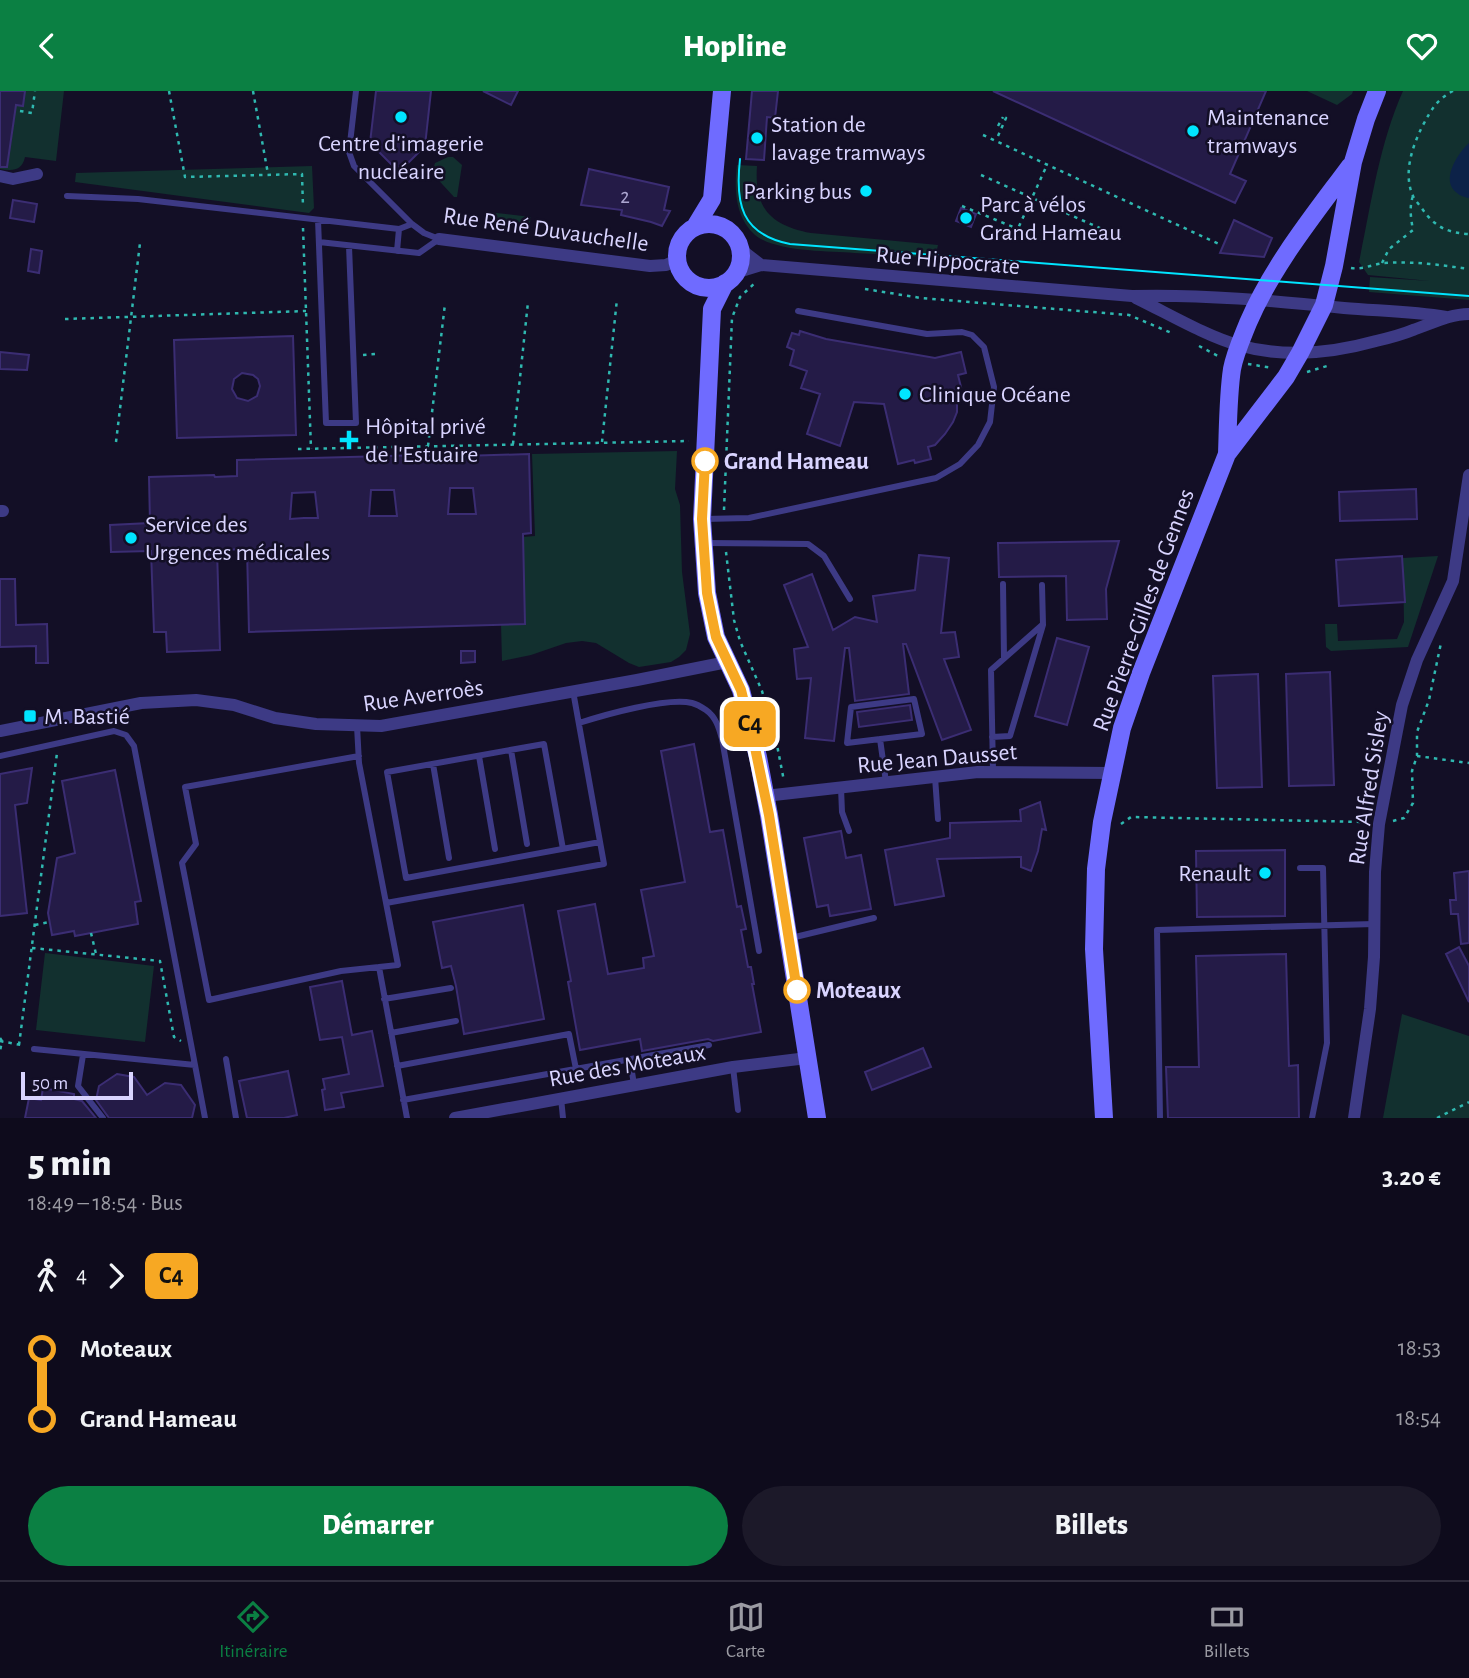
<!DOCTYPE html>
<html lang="fr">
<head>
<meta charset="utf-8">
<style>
	body { margin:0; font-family:"Alegreya Sans",sans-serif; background:#1c1929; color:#f1f3f6; height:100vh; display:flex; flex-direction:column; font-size:26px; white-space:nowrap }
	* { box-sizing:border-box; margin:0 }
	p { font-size:23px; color:#9b9ba3 }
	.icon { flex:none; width:38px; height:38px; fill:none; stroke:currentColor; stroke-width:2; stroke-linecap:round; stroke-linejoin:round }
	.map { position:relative; height:1027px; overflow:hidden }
	.details { display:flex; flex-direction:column; background:#0e0b1c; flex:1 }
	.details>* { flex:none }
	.badge { padding:0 14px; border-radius:10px; font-size:24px; line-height:46px }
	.scale { position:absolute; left:21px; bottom:18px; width:112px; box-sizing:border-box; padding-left:7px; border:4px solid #d9d4ff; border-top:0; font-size:19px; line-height:24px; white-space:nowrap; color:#d9d4ff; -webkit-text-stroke:5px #130f26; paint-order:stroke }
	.map>.badge { position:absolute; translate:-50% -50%; box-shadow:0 0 0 4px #fff }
	.legs { display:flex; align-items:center; gap:10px; height:77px; padding:0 28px; font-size:23px }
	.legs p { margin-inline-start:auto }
	.head { display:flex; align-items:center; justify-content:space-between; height:119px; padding:0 28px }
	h1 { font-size:38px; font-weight:800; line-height:52px }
	.cta { display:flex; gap:14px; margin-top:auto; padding:14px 28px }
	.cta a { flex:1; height:80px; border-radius:42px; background:#0b8043; color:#fff; font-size:28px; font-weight:800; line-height:80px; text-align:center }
	.cta a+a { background:#1c1929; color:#f1f3f6 }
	ul { padding:0 28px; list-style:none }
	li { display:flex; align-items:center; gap:24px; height:70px; font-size:26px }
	li i { display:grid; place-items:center; width:10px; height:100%; margin:0 9px; background:currentColor }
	li i::after { content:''; width:18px; height:18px; margin:-9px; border:5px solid; border-radius:50%; background:#0e0b1c }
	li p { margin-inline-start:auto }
	li:first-child i { background:linear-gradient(#0000 50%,currentColor 0) }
	li:last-child i { background:linear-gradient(currentColor 50%,#0000 0) }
	header { display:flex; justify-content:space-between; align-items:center; height:91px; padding:0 28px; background:#0b8043; color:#fff; font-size:32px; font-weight:800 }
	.tab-bar { display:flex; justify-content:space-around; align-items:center; height:98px; border-top:2px solid #2e2b3b; background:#0e0b1c; font-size:19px; color:#9b9ba3 }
	.tab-bar a { display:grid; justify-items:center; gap:4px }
	.tab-bar .selected { color:#0b8043 }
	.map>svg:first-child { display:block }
</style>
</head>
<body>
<header><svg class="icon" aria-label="back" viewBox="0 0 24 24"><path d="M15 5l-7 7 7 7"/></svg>Hopline<svg class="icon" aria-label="heart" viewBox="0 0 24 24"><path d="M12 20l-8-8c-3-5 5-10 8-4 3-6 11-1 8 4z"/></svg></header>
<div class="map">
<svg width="1469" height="1027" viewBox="0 0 1469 1027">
	<rect width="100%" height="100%" fill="#130f26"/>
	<path fill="#12302f" d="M25 0H64L56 70 25 66C22 80 13 80 0 78V61L11 53 16 14Z
		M1307 0H1353L1352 3 1337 14Z
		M1403 0H1469V209L1369 201 1370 186 1430 190 1368 184 1359 171C1371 114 1379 54 1403 0Z
		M448 66H453L462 74 457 106H454L432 82 435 72Z
		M737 74 757 75C754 117 770 134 811 142L938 154 935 167C908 165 881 163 854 162 828 160 775 161 755 144 735 126 734 98 737 74Z
		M312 75 314 117 309 122 75 91 76 82Z
		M488 121 531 126 529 137 485 129Z
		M677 360 675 398 680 414 682 481 690 543 686 559 679 566 671 571 639 576 629 572 596 552 582 550 566 552 531 564 502 570 501 533 525 532 523 446 535 445 532 363Z
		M1438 465 1408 556 1331 560 1326 556 1325 533H1337L1338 550 1397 548 1404 531 1403 467Z
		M45 862 154 875 145 951 36 939Z
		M1402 923 1469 945V1027H1383Z"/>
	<path fill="#0c2248" d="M1469 52V107H1468C1465 106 1460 105 1457 102 1440 90 1457 63 1469 52Z"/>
	<path fill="#241b47" stroke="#3b2d73" stroke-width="2" fill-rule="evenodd" d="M0 0H25L23 15 16 14 7 76H0Z
		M376 0H431L425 55 399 81 370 52Z
		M483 0H518L511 14Z
		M752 0H778L775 27 767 26 764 69 746 68Z
		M993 0H1266L1230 83 1246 90 1235 112Z
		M589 78 669 96 664 119 670 120 662 135 651 131 621 124 622 119 581 114Z
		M13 109 37 113 34 131 10 127Z
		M961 117 976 123 971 136 956 130Z
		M1234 129 1272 147 1264 166 1220 162Z
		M31 158 42 160 39 182 28 180Z
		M800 240 826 248 935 267 961 261 966 282 958 284 961 296 957 297V321L953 331 945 343 935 354 928 356 931 368 915 372 914 369 898 373 884 313 854 311 840 355 807 343 820 303 801 297 807 280 790 274 794 259 787 256 792 242 799 244Z
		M293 245 296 344 177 347 174 249ZM242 282 253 284 258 288 260 295 257 305 248 310 237 307 232 298 234 288Z
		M0 261 29 264 27 279 0 278Z
		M462 363V365L529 363 531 442 523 443 525 533 249 541 247 458 217 459 220 559 167 561 166 541H154L151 460 111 461 110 434 150 432 149 386 214 384 215 386 237 385V369ZM450 397H473L476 423H448ZM371 399H394L397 425H369ZM315 401 318 427H304L290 428 292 402Z
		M1416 398 1417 428 1340 430 1339 401Z
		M1119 450 1106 498 1107 528 1067 529 1066 485 999 486 998 452Z
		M919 464 949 467 941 542 955 541 959 566 944 568 971 639 942 649 906 553H903L909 603 855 610 849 557H845L834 650 805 647 811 587 797 588 794 558 808 556 784 494 812 483 833 539 855 526 877 531 873 505 915 499Z
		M1402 465 1405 511 1339 515 1336 469Z
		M0 488H15L16 534 47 533 48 572H36V555L0 556Z
		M1057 547 1089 556 1067 634 1035 625Z
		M461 560H475V571L461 572Z
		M1330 581 1334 694 1289 695 1286 583Z
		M1258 583 1262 696 1217 697 1213 585Z
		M910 614 912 629 859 636 857 621Z
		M694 653 710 741 723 739 737 816 741 815 746 838 741 839 748 876H751L754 893H752L761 941 713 950 708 948 642 960 640 948 580 959 568 891 571 890 558 820 595 813 608 883 644 877 643 867 654 865 641 799 685 791 661 660Z
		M32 677 27 712 15 714 27 822 0 825V683Z
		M115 679 141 810 135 811 138 833 75 845 74 840 52 844 48 822 57 767 75 762 62 690Z
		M1040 711 1046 739 1042 738 1038 760 1031 780 1021 776V766L937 768 944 805 895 814 885 759 950 747V732L1021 730 1020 719Z
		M841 740 846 767 861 764 871 818 830 825 828 814 817 816 804 747Z
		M1285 759V825L1197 826 1196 760Z
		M1469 780V852L1461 853 1458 823H1451L1450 809H1456L1454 782Z
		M523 814 544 928 464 943 456 895 451 875 442 877 433 831Z
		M1459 856 1469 875V911L1446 863Z
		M1286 863 1289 975 1298 974 1299 1027H1168L1166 976H1199L1196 865Z
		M342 890 352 944 372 940 383 995 341 1002 344 1016 325 1019 322 999 325 998 323 988 349 983 342 946 320 949 310 896Z
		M923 957 931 976 872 999 865 981Z
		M288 980 297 1024 284 1027H247L239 990Z
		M117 983 134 986 147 1004 165 992 181 994 195 1014 192 1027H109L96 1009 99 995Z
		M43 997 74 1003V1008L82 1010 96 1027H25L29 1007 41 1009Z"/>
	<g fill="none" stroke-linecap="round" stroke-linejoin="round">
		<path stroke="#2fb8b0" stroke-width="2.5" stroke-dasharray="3.5 5" stroke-linecap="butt" d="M169 0 185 86 302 83 303 116
			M253 0 268 83
			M1453 0C1436 9 1431 19 1422 36 1412 56 1403 83 1413 105 1415 110 1420 114 1423 119 1435 136 1448 142 1469 143
			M20 20 32 22 35 0
			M998 35 1003 26
			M983 44 1221 154
			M998 45 1006 27 1003 26
			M981 84 1122 147
			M962 115 1018 138
			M303 137 311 358
			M1028 147H1015V144L1047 74
			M1041 148 1045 149 1046 144
			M1382 172 1389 158 1413 139C1411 128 1409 116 1413 105
			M1351 177C1363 179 1373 173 1384 172 1413 170 1441 174 1469 178
			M865 198 921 207 1129 224 1174 243
			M65 228 306 220
			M1199 255 1218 265
			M363 264 376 263
			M1248 273 1273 277
			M1307 281 1327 275
			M116 351 140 152
			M602 351 617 208
			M513 353 528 211
			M428 355 445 213
			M298 358 689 350
			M724 419 732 227 740 206 757 190
			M726 461 734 529 740 550 762 600 777 654 784 690
			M1417 665 1469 672
			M1393 730 1404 727 1413 712 1412 680 1417 665V641L1429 609 1441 552
			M1121 733 1131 726 1364 731
			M35 834 49 831
			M91 842 96 863
			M32 857 160 870 174 946 181 950
			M0 947 2 950 0 960
			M0 950 21 954
			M19 954 57 662
			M1437 1027 1469 1011"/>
		<path stroke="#3d3a85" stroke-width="6" d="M356 0 349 61 354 75 412 133
			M67 105 138 108 399 138 412 133 424 142 439 148
			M318 129 326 332H356L349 155
			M319 151 419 162 439 148
			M397 160 399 138
			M704 428 749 427 936 387 960 373 978 354 990 331 994 296 984 256 972 244 962 241 927 243 798 220
			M705 452 808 453 824 465 850 508
			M1003 493 1004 567
			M914 608 922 643 847 652 851 616Z
			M579 632C604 624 667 606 692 612 696 613 703 617 706 619 716 626 719 637 722 648L759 860
			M357 635 359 672 398 874 341 880 209 909 182 772 196 753 185 696 359 665
			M992 646 1010 645 1043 534 1042 494
			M880 648 886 691
			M511 659 527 753
			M0 665 114 640 126 644 134 655 195 974
			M479 665 495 758
			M433 673 449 767
			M993 680 991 579 1042 534
			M935 686 938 728
			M841 697 842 721 849 740
			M563 758 544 653 387 681 406 787 600 751
			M1300 777H1323L1327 952 1312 1027
			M386 812 604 773 573 600
			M791 847 874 827
			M379 876 407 1027
			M384 908 451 897
			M391 942 456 930
			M34 958 195 974 205 1027
			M83 964 78 995 103 1027
			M226 968 236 1027
			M630 968 634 994
			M397 975 569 943 576 978
			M733 976 738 1019
			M561 1007 563 1027
			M403 1009 709 954
			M1160 1027 1157 839 1374 833"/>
		<path stroke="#3d3a85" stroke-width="12" d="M0 85 13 88 37 83
			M439 148 650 175 666 174 677 169
			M739 157 761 174
			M735 182 761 174 1132 205C1203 203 1274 210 1344 217 1378 220 1412 220 1446 226
			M1136 207C1167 222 1206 245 1238 254 1283 267 1333 262 1376 250 1389 247 1401 244 1413 239 1431 233 1449 223 1469 223
			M0 420H3
			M0 640 141 612 196 609 234 614 275 627 316 633 381 635 637 589 727 571
			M765 705 978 681 1112 682
			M455 1027 733 976 807 967
			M1354 1027 1370 918 1374 866 1375 781 1379 733 1384 707 1402 614 1417 569 1453 490 1469 384"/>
		<path stroke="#6f6bff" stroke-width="18" d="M677 165a32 32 0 1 1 64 0a32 32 0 1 1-64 0Z
			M695 136 712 108 722 0
			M725 192 712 218 702 428 707 502 716 546 741 599 758 666 769 724 817 1027
			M1227 363C1228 335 1228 305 1232 278 1235 262 1242 247 1248 232 1273 174 1313 125 1350 75
			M1104 1027 1094 858 1096 778 1102 731 1122 637 1141 582 1227 363 1286 286 1300 262 1324 214 1334 175 1353 71 1366 28 1377 0"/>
		<path stroke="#00e5ff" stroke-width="2" d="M740 68C735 113 741 143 790 153L1469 205"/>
	</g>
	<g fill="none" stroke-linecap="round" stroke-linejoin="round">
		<defs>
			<path id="line-1" d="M705 370 702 428 707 502 716 546 741 599 753 647 769 724 797 899"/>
		</defs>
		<use href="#line-1" stroke="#fff" stroke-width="16"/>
		<use href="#line-1" stroke="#f7a823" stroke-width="10"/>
	</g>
	<g fill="#00e5ff" stroke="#130f26" stroke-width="2.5">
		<circle cx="401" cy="26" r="7"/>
		<circle cx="1193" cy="40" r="7"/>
		<circle cx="757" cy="47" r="7"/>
		<circle cx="866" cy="100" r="7"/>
		<circle cx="966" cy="127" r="7"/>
		<circle cx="905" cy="303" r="7"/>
		<path d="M345.5 338.5h7v7h7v7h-7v7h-7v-7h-7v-7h7z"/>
		<circle cx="131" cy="447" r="7"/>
		<rect x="23" y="618" width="14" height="14" rx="3.5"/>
		<circle cx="1265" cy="782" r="7"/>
	</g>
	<g fill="#fff" stroke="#f7a823" stroke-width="3.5">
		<circle cx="705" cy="370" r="12"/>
		<circle cx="797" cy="899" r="12"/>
	</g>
	<g text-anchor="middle" stroke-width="5" stroke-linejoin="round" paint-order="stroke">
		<g font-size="21" fill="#aca6d1">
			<text x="625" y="112">2</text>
		</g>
		<g font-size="24" fill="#d9d4ff" stroke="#130f26" text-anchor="start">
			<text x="1207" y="34">Maintenance<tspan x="1207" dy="28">tramways</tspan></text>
			<text x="771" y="41">Station de<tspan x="771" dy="28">lavage tramways</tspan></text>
			<text x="401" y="60" text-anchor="middle">Centre d'imagerie<tspan x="401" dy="28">nucléaire</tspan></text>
			<text x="852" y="108" text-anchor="end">Parking bus</text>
			<text x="980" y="121">Parc à vélos<tspan x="980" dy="28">Grand Hameau</tspan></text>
			<text x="919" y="311">Clinique Océane</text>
			<text x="365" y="343">Hôpital privé<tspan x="365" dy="28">de l'Estuaire</tspan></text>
			<text x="145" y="441">Service des<tspan x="145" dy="28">Urgences médicales</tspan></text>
			<text x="44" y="633">M. Bastié</text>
			<text x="1251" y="790" text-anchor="end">Renault</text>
		</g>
		<g font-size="24" fill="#d9d4ff" stroke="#130f26">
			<text transform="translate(546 138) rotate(8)" y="8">Rue René Duvauchelle</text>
			<text transform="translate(948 169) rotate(5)" y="8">Rue Hippocrate</text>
			<text transform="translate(1143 519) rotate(-70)" y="8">Rue Pierre-Gilles de Gennes</text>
			<text transform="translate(423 604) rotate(-8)" y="8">Rue Averroès</text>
			<text transform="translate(937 667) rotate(-5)" y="8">Rue Jean Dausset</text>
			<text transform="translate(1368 697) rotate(-81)" y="8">Rue Alfred Sisley</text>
			<text transform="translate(627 974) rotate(-10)" y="8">Rue des Moteaux</text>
		</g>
		<g font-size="24" font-weight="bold" fill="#d9d4ff" stroke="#130f26" text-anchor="start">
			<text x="724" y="378">Grand Hameau</text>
			<text x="816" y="907">Moteaux</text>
		</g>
	</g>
</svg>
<div class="scale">50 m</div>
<b class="badge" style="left:750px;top:633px;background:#f7a823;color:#111">C4</b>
</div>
<section class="details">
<div class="head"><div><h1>5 min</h1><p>18:49 – 18:54 · Bus</p></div><b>3.20 €</b></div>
<div class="legs"><svg class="icon" aria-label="walk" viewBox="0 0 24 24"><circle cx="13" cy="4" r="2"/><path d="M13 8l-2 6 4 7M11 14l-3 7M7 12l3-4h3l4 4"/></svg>4<svg class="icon" aria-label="forward" viewBox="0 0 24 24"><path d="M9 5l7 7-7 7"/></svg><b class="badge" style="background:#f7a823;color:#111">C4</b></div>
<ul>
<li><i style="color:#f7a823"></i><b>Moteaux</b><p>18:53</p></li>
<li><i style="color:#f7a823"></i><b>Grand Hameau</b><p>18:54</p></li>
</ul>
<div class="cta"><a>Démarrer</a><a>Billets</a></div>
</section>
<nav class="tab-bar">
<a class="selected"><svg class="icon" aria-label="directions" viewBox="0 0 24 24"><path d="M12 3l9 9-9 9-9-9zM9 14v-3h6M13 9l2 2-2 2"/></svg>Itinéraire</a>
<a><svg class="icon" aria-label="map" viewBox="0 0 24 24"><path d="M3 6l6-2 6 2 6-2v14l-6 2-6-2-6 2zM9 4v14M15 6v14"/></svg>Carte</a>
<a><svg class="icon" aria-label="tickets" viewBox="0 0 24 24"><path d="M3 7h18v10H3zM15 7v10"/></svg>Billets</a>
</nav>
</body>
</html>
